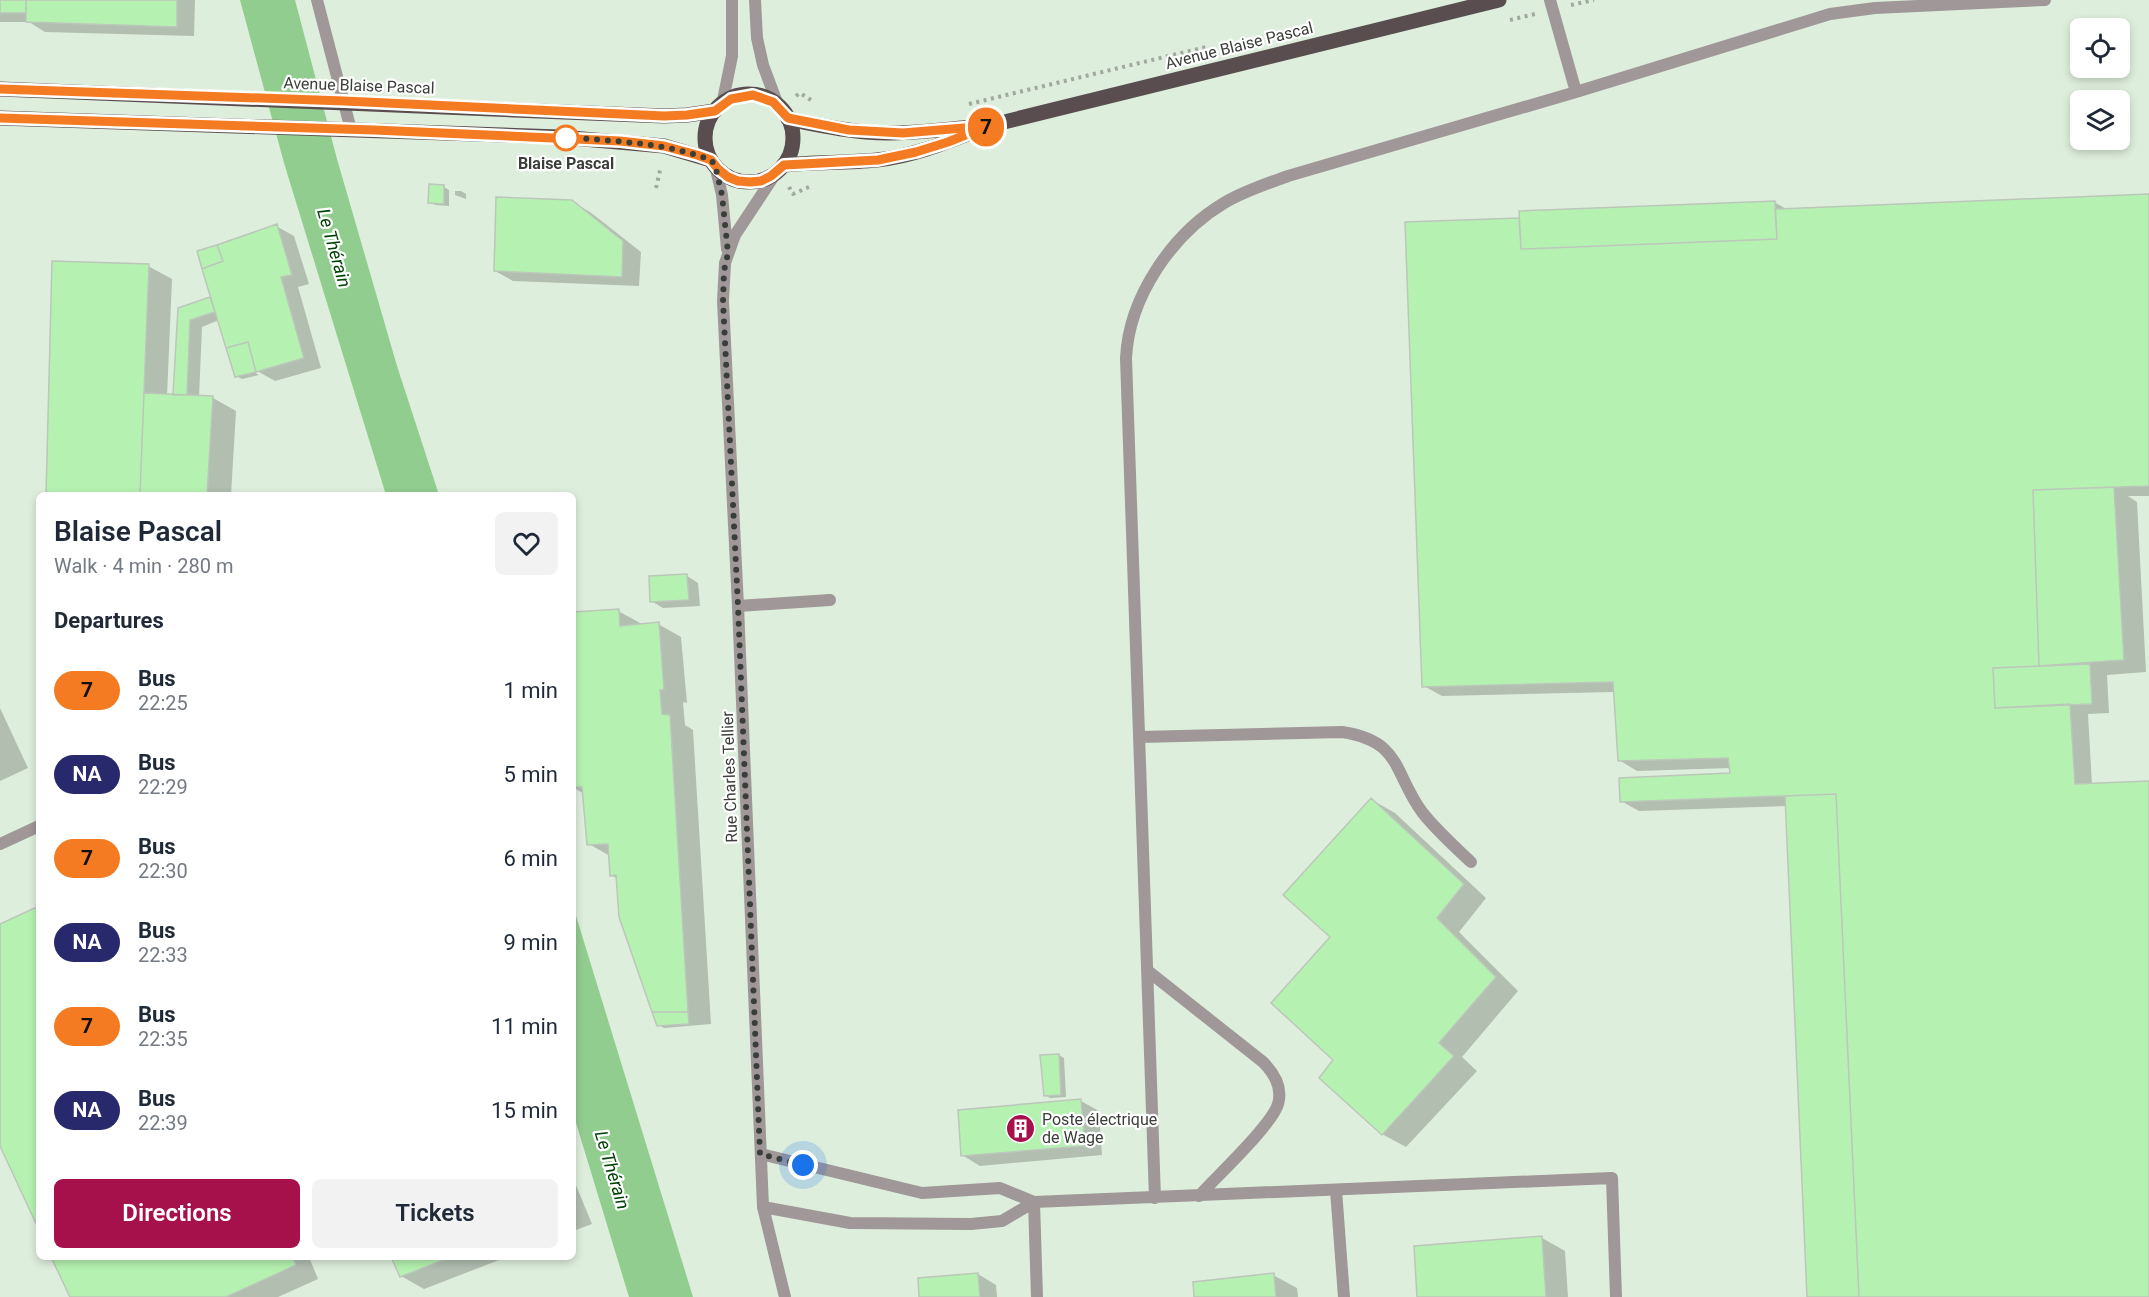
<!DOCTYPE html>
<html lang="en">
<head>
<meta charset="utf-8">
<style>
	body { margin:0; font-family:Roboto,sans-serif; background:#f2f2f3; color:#1f2937; height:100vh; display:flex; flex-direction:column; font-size:22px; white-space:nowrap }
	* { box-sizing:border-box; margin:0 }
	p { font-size:20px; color:#747a83 }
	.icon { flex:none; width:33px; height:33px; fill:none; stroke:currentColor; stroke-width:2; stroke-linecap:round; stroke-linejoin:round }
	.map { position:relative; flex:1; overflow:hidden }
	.panel { position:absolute; left:36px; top:492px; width:540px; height:768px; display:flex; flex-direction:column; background:#fff; border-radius:9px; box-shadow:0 3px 9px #0003 }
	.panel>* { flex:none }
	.badge { padding:0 12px; border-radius:20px; font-size:21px; line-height:39px }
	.buttons { position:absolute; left:2070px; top:18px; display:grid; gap:12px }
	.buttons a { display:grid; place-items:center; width:60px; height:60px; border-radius:9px; background:#fff; box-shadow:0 3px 9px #0003; font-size:30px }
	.you { position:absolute; width:30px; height:30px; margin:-15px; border:4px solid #fff; border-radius:50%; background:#1a73e8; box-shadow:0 0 0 9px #1a73e833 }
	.map>.badge { position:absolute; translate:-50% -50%; box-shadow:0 0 0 3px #fff }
	h2 { padding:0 18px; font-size:22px; line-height:54px }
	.round { display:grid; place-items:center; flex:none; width:63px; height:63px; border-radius:9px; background:#f2f2f3 }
	.head { display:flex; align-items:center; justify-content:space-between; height:102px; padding:0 18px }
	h1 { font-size:28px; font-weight:600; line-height:45px }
	.cta { display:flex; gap:12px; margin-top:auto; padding:12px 18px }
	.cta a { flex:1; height:69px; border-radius:9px; background:#a6114c; color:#fff; font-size:24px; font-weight:600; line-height:69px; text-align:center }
	.cta a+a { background:#f2f2f3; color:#1f2937 }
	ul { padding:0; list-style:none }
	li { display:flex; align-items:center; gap:18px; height:84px; padding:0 18px }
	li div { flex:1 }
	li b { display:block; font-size:22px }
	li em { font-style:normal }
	li .badge { min-width:66px; font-weight:700; text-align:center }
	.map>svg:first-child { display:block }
</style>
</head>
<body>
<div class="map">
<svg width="2149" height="1297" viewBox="0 0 2149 1297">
	<rect width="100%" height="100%" fill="#edf8ec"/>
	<path fill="#deeedc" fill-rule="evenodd" d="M0 0H2149V1297H0ZM2080 28H2120V68H2080ZM2080 100H2120V140H2080ZM39 495H573V1257H39Z"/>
	<path fill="#91cd8e" d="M240 0H295L337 159 397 366 439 495H386L284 163Z
		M573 906 693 1297H629L573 1113Z"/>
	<path fill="#0003" d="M0 0H195L194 36 45 32 29 22H0Z
		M444 187 449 190V206L435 205 429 202Z
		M455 191H461L466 194V199L455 195Z
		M2149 196V496H2128L2137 502 2146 672 2107 675 2109 713 2088 714 2092 785 2149 782V1297H1808L1787 806 1639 811 1621 801 1731 775V768L1637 771 1619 760 1615 692 1442 696 1424 686 1407 224 1521 219 1774 202 1788 210Z
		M572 202 590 212 641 252 639 286 513 281 495 271Z
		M276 226 294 236 309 284 298 287 321 368 275 381 250 367 249 369 259 375 242 379 236 376 219 320 202 327 199 397 213 398 236 411 231 495H48L148 266 172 279 167 396H179V309L210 298 213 300Z
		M687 576 698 583 700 606 663 608 651 601Z
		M618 611 642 624H658L681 637 687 703 683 702 685 725 693 730 711 1024 664 1028 659 1025 618 879 611 875 610 856 589 844 584 794 573 787V614Z
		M0 708 28 768 0 781Z
		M1372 800 1395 813 1486 898 1459 932 1518 991 1462 1057 1477 1071 1406 1147 1382 1134 1335 1060 1332 937Z
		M1059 1055 1064 1058 1066 1097 1050 1098 1045 1095Z
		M1081 1101 1099 1111 1102 1155 980 1166 962 1155Z
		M573 1178 592 1224 573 1231Z
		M1542 1238 1565 1251 1568 1297H1418Z
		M53 1257H309L318 1279 278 1297H71Z
		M393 1257H507L424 1289 401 1276Z
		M978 1274 996 1285 997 1297H920L919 1279Z
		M1273 1275 1297 1288 1298 1297H1196Z"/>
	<path fill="#b5f2b1" stroke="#bcc6bb" stroke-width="1.5" d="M0 0H26V13H0Z
		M26 0H177V27L26 22Z
		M429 184 444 185V204L428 203Z
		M2149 194V486L2033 490 2039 666 1993 668 1995 708 2070 704 2075 784 2149 781V1297H1859L1836 794 1620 802 1619 778 1730 773 1728 758 1618 761 1613 682 1422 687 1405 222 1519 218 1521 249 1777 239 1775 209Z
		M496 197 572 200 623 241 622 277 494 271Z
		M1775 201 1777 239 1521 249 1519 211Z
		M277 224 292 275 281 277 304 358 256 372 248 342 226 348 202 269 223 261 217 245Z
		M217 245 223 261 202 269 197 251Z
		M52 261 149 264 140 495H46Z
		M210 297 215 312 190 320 187 395H173L178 308Z
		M248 342 256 372 235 377 226 348Z
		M144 393 213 396 207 495H140Z
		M2114 487 2124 660 2039 666 2033 490Z
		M687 574 689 600 650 602 649 576Z
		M619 609 620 626 659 622 664 690H660L662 714 670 715 688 1012H652L619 917 616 875 610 876 608 844 587 845 582 787H573V612Z
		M2090 664 2092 704 1995 708 1993 668Z
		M1836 794 1859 1297H1807L1785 796Z
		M1371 798 1464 884 1437 918 1496 977 1439 1043 1454 1056 1382 1135 1319 1078 1333 1060 1271 1003 1330 937 1283 895Z
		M39 906V1230L0 1146V924Z
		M652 1012H688L689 1024 657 1026Z
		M1059 1054 1061 1095 1044 1096 1040 1055Z
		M1081 1099 1085 1146 961 1156 958 1110Z
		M1542 1236 1546 1297H1417L1414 1246Z
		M51 1257H292L296 1265 226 1297H70Z
		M391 1257H451L400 1277Z
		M978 1273 980 1297H919L918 1278Z
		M1274 1273 1276 1297H1194L1193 1282Z"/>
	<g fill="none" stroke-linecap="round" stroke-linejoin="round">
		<path stroke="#a0a89f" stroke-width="4" stroke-dasharray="3 4.5" stroke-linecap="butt" d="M1571 5 1594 0
			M1510 20 1535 14
			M796 96 800 93 811 100
			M969 104 1206 47
			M789 187 793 194 809 187
			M656 188 661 166"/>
		<path stroke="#9f9798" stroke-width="12" d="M755 0 757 38 763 65 778 105
			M1550 0 1576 92 1830 14 1875 8 2045 0
			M722 105 732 56V0
			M738 606 830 600
			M1140 737 1342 732C1402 741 1393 772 1422 812 1436 830 1454 846 1471 862
			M1148 971 1263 1062C1274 1073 1283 1087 1278 1104 1272 1125 1216 1177 1199 1196
			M761 1154 922 1193 1000 1188 1034 1202 1612 1178 1616 1297
			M1336 1190 1344 1297
			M1155 1198 1126 358C1129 297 1172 234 1224 203 1244 191 1266 184 1288 176L1576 92
			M1034 1202 1037 1297
			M763 1207 850 1223 971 1224 1002 1221 1034 1202"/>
		<path stroke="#9f9798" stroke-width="12" d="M317 0 351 130
			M715 165 722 195 727 249
			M776 173 735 235 725 263 723 301 738 606 763 1207 785 1297
			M0 844 39 826"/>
		<path stroke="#594d4f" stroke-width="15" d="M0 89 664 116 687 115 715 111
			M705 138a44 44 0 1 1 88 0a44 44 0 1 1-88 0Z
			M0 118 560 137 664 146 711 160
			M788 119C814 124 840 130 866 132 902 135 938 130 973 127
			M784 165C815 162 846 163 877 160 916 156 952 140 988 126L1499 0"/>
	</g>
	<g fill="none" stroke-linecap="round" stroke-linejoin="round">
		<defs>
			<path id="line" d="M0 89 344 101 664 116 687 115 715 111 731 99 753 95 773 102 788 118 849 130 903 133 988 126 948 142 916 152 878 160 784 165 771 176 761 181 750 182 738 181 728 177 718 169 711 160 697 155 664 146 620 141 374 130 0 118"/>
		</defs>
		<use href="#line" stroke="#fff" stroke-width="14"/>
		<use href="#line" stroke="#f47b21" stroke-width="9"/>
		<path stroke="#3a3e39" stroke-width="6" stroke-dasharray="0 10.8" d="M566 138 560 137C612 141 663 142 711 160L715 165 722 195 728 253 724 271 723 301 738 606 760 1154 803 1165"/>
	</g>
	<defs>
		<symbol id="building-disc" viewBox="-11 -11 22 22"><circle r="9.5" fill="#a6114c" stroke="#fff"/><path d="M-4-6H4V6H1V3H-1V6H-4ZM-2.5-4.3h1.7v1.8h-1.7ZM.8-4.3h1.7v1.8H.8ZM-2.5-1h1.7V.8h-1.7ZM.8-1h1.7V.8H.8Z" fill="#fff"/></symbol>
	</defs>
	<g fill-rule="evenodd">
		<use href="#building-disc" x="1004" y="1112" width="33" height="33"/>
	</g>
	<circle fill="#fff" stroke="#f47b21" stroke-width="3" cx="566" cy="138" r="12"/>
	<g text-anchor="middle" stroke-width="4.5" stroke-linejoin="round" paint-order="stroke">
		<g font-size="16" fill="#3a3e39" stroke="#fff">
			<text transform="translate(1239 45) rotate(-14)" y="6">Avenue Blaise Pascal</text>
			<text transform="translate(359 85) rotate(2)" y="6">Avenue Blaise Pascal</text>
			<text transform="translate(729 777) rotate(-92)" y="6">Rue Charles Tellier</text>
		</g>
		<g font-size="16" font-weight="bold" fill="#3a3e39" stroke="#fff">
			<text x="566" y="169">Blaise Pascal</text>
		</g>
		<g font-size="16" fill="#3a3e39" stroke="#fff" text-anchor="start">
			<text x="1042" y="1125">Poste électrique<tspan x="1042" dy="18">de Wage</tspan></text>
		</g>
		<g font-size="18" font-style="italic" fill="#004203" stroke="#fff">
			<text transform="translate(334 248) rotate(74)" y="6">Le Thérain</text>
			<text transform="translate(612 1170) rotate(73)" y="6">Le Thérain</text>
		</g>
	</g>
</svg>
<div class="buttons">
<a><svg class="icon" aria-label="locate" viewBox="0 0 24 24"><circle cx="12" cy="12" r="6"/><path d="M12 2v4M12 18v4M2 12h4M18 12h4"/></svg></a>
<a><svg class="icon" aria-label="layers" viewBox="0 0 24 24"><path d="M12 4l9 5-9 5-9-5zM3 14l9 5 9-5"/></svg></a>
</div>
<div class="you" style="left:803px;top:1165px"></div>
<b class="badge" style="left:986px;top:127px;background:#f47b21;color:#111">7</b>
<section class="panel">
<div class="head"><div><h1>Blaise Pascal</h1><p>Walk · 4 min · 280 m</p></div><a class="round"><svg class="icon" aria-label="heart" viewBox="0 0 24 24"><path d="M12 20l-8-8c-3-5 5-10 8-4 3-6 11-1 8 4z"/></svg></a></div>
<h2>Departures</h2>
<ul>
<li><span class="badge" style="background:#f47b21;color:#111">7</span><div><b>Bus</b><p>22:25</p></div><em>1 min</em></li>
<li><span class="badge" style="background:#28296c;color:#fff">NA</span><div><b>Bus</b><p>22:29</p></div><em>5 min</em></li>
<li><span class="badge" style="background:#f47b21;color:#111">7</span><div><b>Bus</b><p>22:30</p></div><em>6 min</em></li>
<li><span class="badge" style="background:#28296c;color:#fff">NA</span><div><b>Bus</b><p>22:33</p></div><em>9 min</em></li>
<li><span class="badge" style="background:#f47b21;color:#111">7</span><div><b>Bus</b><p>22:35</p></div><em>11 min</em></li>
<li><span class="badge" style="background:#28296c;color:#fff">NA</span><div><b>Bus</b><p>22:39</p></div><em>15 min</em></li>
</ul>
<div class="cta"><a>Directions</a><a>Tickets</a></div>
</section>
</div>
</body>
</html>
